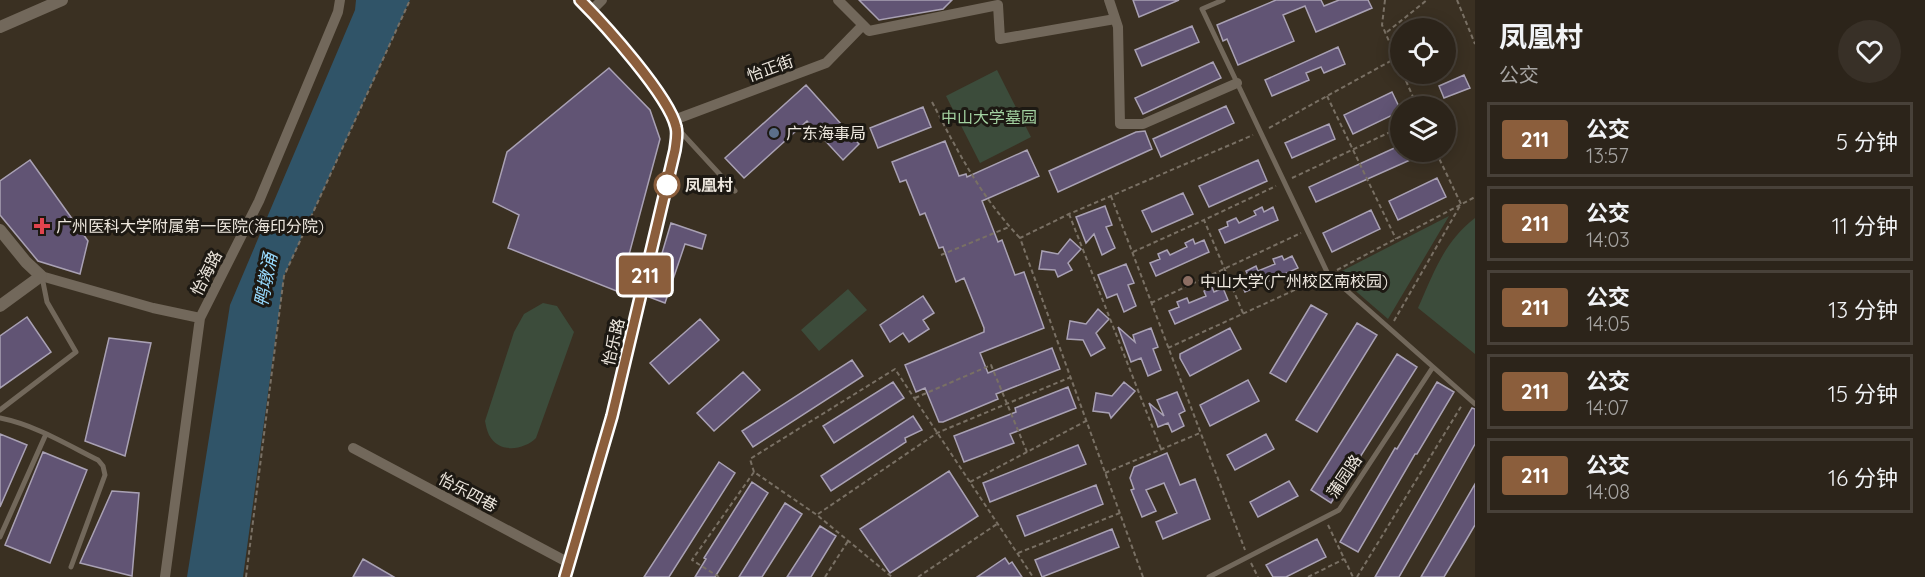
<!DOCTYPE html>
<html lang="zh">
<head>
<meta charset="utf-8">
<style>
	body { margin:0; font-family:Quicksand,"Noto Sans SC",sans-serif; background:#383027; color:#f1f3f6; height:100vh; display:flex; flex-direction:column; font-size:22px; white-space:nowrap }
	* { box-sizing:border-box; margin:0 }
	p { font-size:20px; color:#a6a4a2 }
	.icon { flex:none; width:33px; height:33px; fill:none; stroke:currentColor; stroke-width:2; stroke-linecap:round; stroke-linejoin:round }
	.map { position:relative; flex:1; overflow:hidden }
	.sheet { display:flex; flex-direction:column; background:#2c241a; width:450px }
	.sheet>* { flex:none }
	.badge { padding:0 12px; border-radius:4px; font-size:21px; line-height:39px }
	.tools { position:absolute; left:1390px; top:18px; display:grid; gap:12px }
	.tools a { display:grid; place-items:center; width:66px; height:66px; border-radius:50%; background:#2c241a; box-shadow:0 3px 15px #0003,0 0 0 2px #484139; font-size:30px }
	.map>.badge { position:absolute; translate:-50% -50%; box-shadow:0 0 0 3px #fff }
	.round { display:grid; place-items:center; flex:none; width:63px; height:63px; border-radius:32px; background:#383027 }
	.head { display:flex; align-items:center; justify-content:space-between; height:102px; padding:0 24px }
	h1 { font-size:28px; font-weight:700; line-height:45px }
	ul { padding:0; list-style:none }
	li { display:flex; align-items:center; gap:18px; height:75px; margin:0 12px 9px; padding:0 12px; border:3px solid #484139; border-radius:0px }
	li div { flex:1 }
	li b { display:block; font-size:22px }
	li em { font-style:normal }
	li .badge { min-width:66px; font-weight:700; text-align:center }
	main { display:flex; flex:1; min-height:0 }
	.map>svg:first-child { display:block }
</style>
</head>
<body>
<main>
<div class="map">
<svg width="1475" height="577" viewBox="0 0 1475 577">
	<rect width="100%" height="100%" fill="#3a3022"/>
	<path fill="#3c4c3b" d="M997 70 1031 137 980 163 946 96Z
		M1449 216 1388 319 1336 274Z
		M1475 218V354L1418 308C1434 272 1444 242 1475 218Z
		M848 289 867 310 819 351 801 330Z
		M543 303 557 306 574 332 536 438C524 450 499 454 489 435 487 431 486 426 485 421L514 332 524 314Z"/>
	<path fill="#305468" d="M356 0H410L284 276 243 577H187L230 305 355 10Z"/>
	<path fill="#615474" stroke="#a9a1b4" stroke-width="1.5" d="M859 0H952L943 9 879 20Z
		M1133 0H1179L1139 17Z
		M1276 0H1321L1324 6 1339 0H1368L1372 8 1316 32 1305 6 1283 15 1294 41 1238 65 1227 39 1223 41 1217 25Z
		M1192 26 1199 42 1142 66 1135 50Z
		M1338 47 1345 64 1324 73 1321 67 1306 73 1309 80 1272 96 1265 80Z
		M1213 62 1221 78 1143 114 1135 98Z
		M609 68 650 110 660 139 619 292 508 248 519 215 493 202 507 152Z
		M1464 75 1470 88 1444 98 1439 86Z
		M806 85 859 144 843 160 807 121 744 178 725 158Z
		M1392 92 1401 111 1353 134 1344 115Z
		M1226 106 1234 123 1161 157 1153 139Z
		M923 107 931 127 878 148 870 128Z
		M1329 124 1335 139 1292 158 1285 143Z
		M1145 131 1152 149 1058 192 1049 171 1136 132Z
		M945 141 959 176 966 174 967 177 1027 150 1039 176 982 201 998 242 1002 240 1015 275 1024 272 1044 328 980 353 988 373 1052 348 1060 369 996 394 998 399 943 422H939L925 388 916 392 905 365 984 332V328L964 278 956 282 943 247 939 248 925 213 920 215 906 180 900 182 892 162Z
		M1401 145V152H1428L1316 202 1309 187Z
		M30 160 88 241 80 274 38 261 0 215V181Z
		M1258 160 1267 181 1209 207 1199 186Z
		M1437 178 1446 197 1398 220 1389 201Z
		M1183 193 1193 214 1152 232 1142 211Z
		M1105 206 1112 225 1106 227 1115 248 1102 255 1094 234 1086 243 1076 217Z
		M1262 207 1264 212 1273 207 1278 220 1225 243 1219 230 1228 226 1227 222 1236 218 1239 223 1256 215 1254 211Z
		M1371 210 1380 229 1332 252 1323 233Z
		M671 223 706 235 702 249 685 244 665 303 649 297Z
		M1070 239 1081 249 1068 263 1072 270 1058 277 1055 270 1039 269 1042 251 1058 254Z
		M1193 239 1195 244 1204 240 1209 252 1156 276 1150 263 1160 259 1158 254 1167 250 1170 255 1187 247 1185 243Z
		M1282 256 1284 260 1292 256 1298 268 1245 292 1239 279 1248 275 1246 271 1256 266 1258 271 1275 264 1273 259Z
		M1126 264 1134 283 1128 285 1136 306 1124 312 1117 294 1107 298 1098 275Z
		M1212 287 1214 292 1223 288 1228 300 1175 324 1169 311 1179 307 1177 302 1187 298 1189 303 1206 296 1204 291Z
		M923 296 934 313 923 320 929 329 909 342 903 333 890 342 880 325Z
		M1311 305 1327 314 1286 382 1270 373Z
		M1098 309 1109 319 1096 333 1105 348 1091 356 1083 340 1067 339 1070 321 1086 324Z
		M27 317 51 352 0 388V336Z
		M700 319 719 340 669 384 650 363Z
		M1357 323 1377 335 1317 432 1296 420Z
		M1118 327 1135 342 1133 335 1151 328 1158 347 1153 349 1161 370 1148 376 1141 358 1131 362Z
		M1230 328 1241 349 1190 376 1180 358V354Z
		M109 338 151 343 125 456 85 441Z
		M1397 354 1417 367 1331 503 1311 490Z
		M852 360 863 376 753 447 742 431Z
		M743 372 760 390 714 431 697 413Z
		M1248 380 1259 401 1210 426 1200 405Z
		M893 382 904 398 834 443 823 426Z
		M1124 382 1135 391 1111 418 1109 413 1093 411 1096 393 1112 396Z
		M1437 382 1454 392 1417 454H1415L1358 552 1340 542 1395 448 1397 449Z
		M1068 387 1076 408 1010 434 1014 443 964 462 954 436 1016 412 1015 408Z
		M1177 392 1185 411 1179 414 1184 426 1172 432 1168 423 1158 427 1149 403 1164 416 1157 400Z
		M1472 408 1475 409V444L1439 508 1399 577H1375Z
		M913 416 922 430 905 438 906 442 831 491 821 476Z
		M0 434 27 445 0 507Z
		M1266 434 1274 449 1235 470 1227 455Z
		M1078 445 1086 464 990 502 983 483Z
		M43 452 87 470 50 563 5 545Z
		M1167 453 1180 485 1195 479 1210 519 1163 539 1156 522 1177 513 1164 483 1146 490 1156 511 1142 517 1131 490 1134 489 1130 478 1134 467Z
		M719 462 735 473 669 577H644Z
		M949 471 978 516 890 573 860 529Z
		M1289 481 1298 496 1258 517 1250 502Z
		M752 482 768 493 715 577H695L706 559 704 558Z
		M1475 484V525L1465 542 1444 577H1421Z
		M1096 485 1103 504 1025 536 1017 516Z
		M112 491 139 493 132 576 80 563Z
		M785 503 802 514 762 577H739Z
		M820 526 836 536 811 577H787Z
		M1112 529 1119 547 1042 577 1035 560Z
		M1317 539 1326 557 1286 577H1273L1266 565Z
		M1005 558 1009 564 1012 562 1022 577H977Z
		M363 559 394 577H353Z"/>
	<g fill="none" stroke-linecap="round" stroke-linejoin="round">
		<path stroke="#797064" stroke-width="2" stroke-dasharray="4.5 3" stroke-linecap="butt" d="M1385 0 1382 25 1401 69
			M1457 0 1475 44
			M1387 32 1427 0
			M1403 74 1417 106
			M1327 96 1396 239
			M932 102C958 152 981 197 1020 238
			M1269 128 1396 58
			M1292 178 1401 127
			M1111 196 1245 550
			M1069 214 1161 449
			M1133 252 1204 220
			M941 255 1009 227
			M1337 270 1475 197
			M1151 303 1301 233
			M1243 313 1204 220 1276 186
			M1394 321 1461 204 1436 152
			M1168 348 1321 278
			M915 398 991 365 1027 452
			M754 472 750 459 895 369 1033 577
			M1105 473 1200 433
			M970 482 1086 421
			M818 514 937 433 1071 377
			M1328 525 1353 577
			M1018 553 1120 513
			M1251 563 1258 577
			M246 577 284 276 410 0
			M719 577 692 560 754 472 817 515 892 577
			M825 577 848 541
			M918 577 997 524
			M1143 577 1020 238 1069 214 1253 135
			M1308 577 1344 559
			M1357 577 1462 405"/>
		<path stroke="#72685b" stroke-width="5" d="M1223 0 1202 9 1328 274 1475 404
			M679 130 735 191
			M0 410 76 352 47 302 42 277
			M0 418C35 425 66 444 98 460L103 466 105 475 71 567
			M0 537 46 434
			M1209 577 1339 510 1433 367"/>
		<path stroke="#72685b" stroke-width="10" d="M838 0 869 31 998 5 1000 39 1115 19
			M1109 0 1118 27 1120 124H1143L1237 83
			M591 11 602 0
			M674 120 826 63 863 25
			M41 276 153 308 200 318
			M353 448 569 563
			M165 577 200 318 259 201 338 12 340 0"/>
		<path stroke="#72685b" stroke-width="12" d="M0 27 62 0
			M0 230 26 262 41 276 0 306
			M565 577 612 416 675 150C676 142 678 134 677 127 669 96 604 24 580 0"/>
	</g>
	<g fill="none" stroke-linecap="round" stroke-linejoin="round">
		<defs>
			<path id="line" d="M565 577 612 416 675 150C676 142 678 134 676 127 669 96 604 24 580 0"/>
		</defs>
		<use href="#line" stroke="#fff" stroke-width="14"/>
		<use href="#line" stroke="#8b5e3c" stroke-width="9"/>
	</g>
	<circle fill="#5c6f8a" stroke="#1d1913" stroke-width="2" cx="774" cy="133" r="6"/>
	<circle fill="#fff" stroke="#8b5e3c" stroke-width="3" cx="667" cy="185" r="12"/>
	<path fill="#e0444e" stroke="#1d1913" stroke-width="2" d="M39 217h6v6h6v6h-6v6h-6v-6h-6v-6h6z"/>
	<circle fill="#8d6e63" stroke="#1d1913" stroke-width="2" cx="1188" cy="281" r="6"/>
	<g text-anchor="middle" stroke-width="6" stroke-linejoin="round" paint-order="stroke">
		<g font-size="16" fill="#ede7de" stroke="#1d1913">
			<text transform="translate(770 68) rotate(-20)" y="6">怡正街</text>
			<text transform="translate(206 273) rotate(-63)" y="6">怡海路</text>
			<text transform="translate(613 342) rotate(-77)" y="6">怡乐路</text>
			<text transform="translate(1344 476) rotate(-56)" y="6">蒲园路</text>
			<text transform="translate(468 492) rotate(28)" y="6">怡乐四巷</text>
		</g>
		<g font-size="16" fill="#a2d1a0" stroke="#1d1913">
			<text x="989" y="123">中山大学墓园</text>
		</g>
		<g font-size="16" fill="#ede7de" stroke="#1d1913" text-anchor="start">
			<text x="786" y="139">广东海事局</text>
			<text x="56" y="232">广州医科大学附属第一医院(海印分院)</text>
			<text x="1200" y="287">中山大学(广州校区南校园)</text>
		</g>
		<g font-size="16" font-weight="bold" fill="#ede7de" stroke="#1d1913" text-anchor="start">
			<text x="685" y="191">凤凰村</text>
		</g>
		<g font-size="18" font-style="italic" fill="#97d9fd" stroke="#1d1913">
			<text transform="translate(266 280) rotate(-79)" y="6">鸭墩涌</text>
		</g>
	</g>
</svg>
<div class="tools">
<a><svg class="icon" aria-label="locate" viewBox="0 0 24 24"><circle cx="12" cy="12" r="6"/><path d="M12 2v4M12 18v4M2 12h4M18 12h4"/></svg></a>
<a><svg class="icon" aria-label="layers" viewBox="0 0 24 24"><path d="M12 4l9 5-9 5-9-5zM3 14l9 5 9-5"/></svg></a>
</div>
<b class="badge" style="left:645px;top:275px;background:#8b5e3c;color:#fff">211</b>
</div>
<section class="sheet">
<div class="head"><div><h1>凤凰村</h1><p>公交</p></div><a class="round"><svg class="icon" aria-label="heart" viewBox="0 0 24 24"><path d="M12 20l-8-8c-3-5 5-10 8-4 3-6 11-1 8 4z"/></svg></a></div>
<ul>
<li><span class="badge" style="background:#8b5e3c;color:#fff">211</span><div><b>公交</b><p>13:57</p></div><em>5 分钟</em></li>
<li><span class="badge" style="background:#8b5e3c;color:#fff">211</span><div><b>公交</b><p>14:03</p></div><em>11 分钟</em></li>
<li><span class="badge" style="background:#8b5e3c;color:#fff">211</span><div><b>公交</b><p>14:05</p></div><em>13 分钟</em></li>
<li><span class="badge" style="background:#8b5e3c;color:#fff">211</span><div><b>公交</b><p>14:07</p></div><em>15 分钟</em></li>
<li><span class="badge" style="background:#8b5e3c;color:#fff">211</span><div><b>公交</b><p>14:08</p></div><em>16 分钟</em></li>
</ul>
</section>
</main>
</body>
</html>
